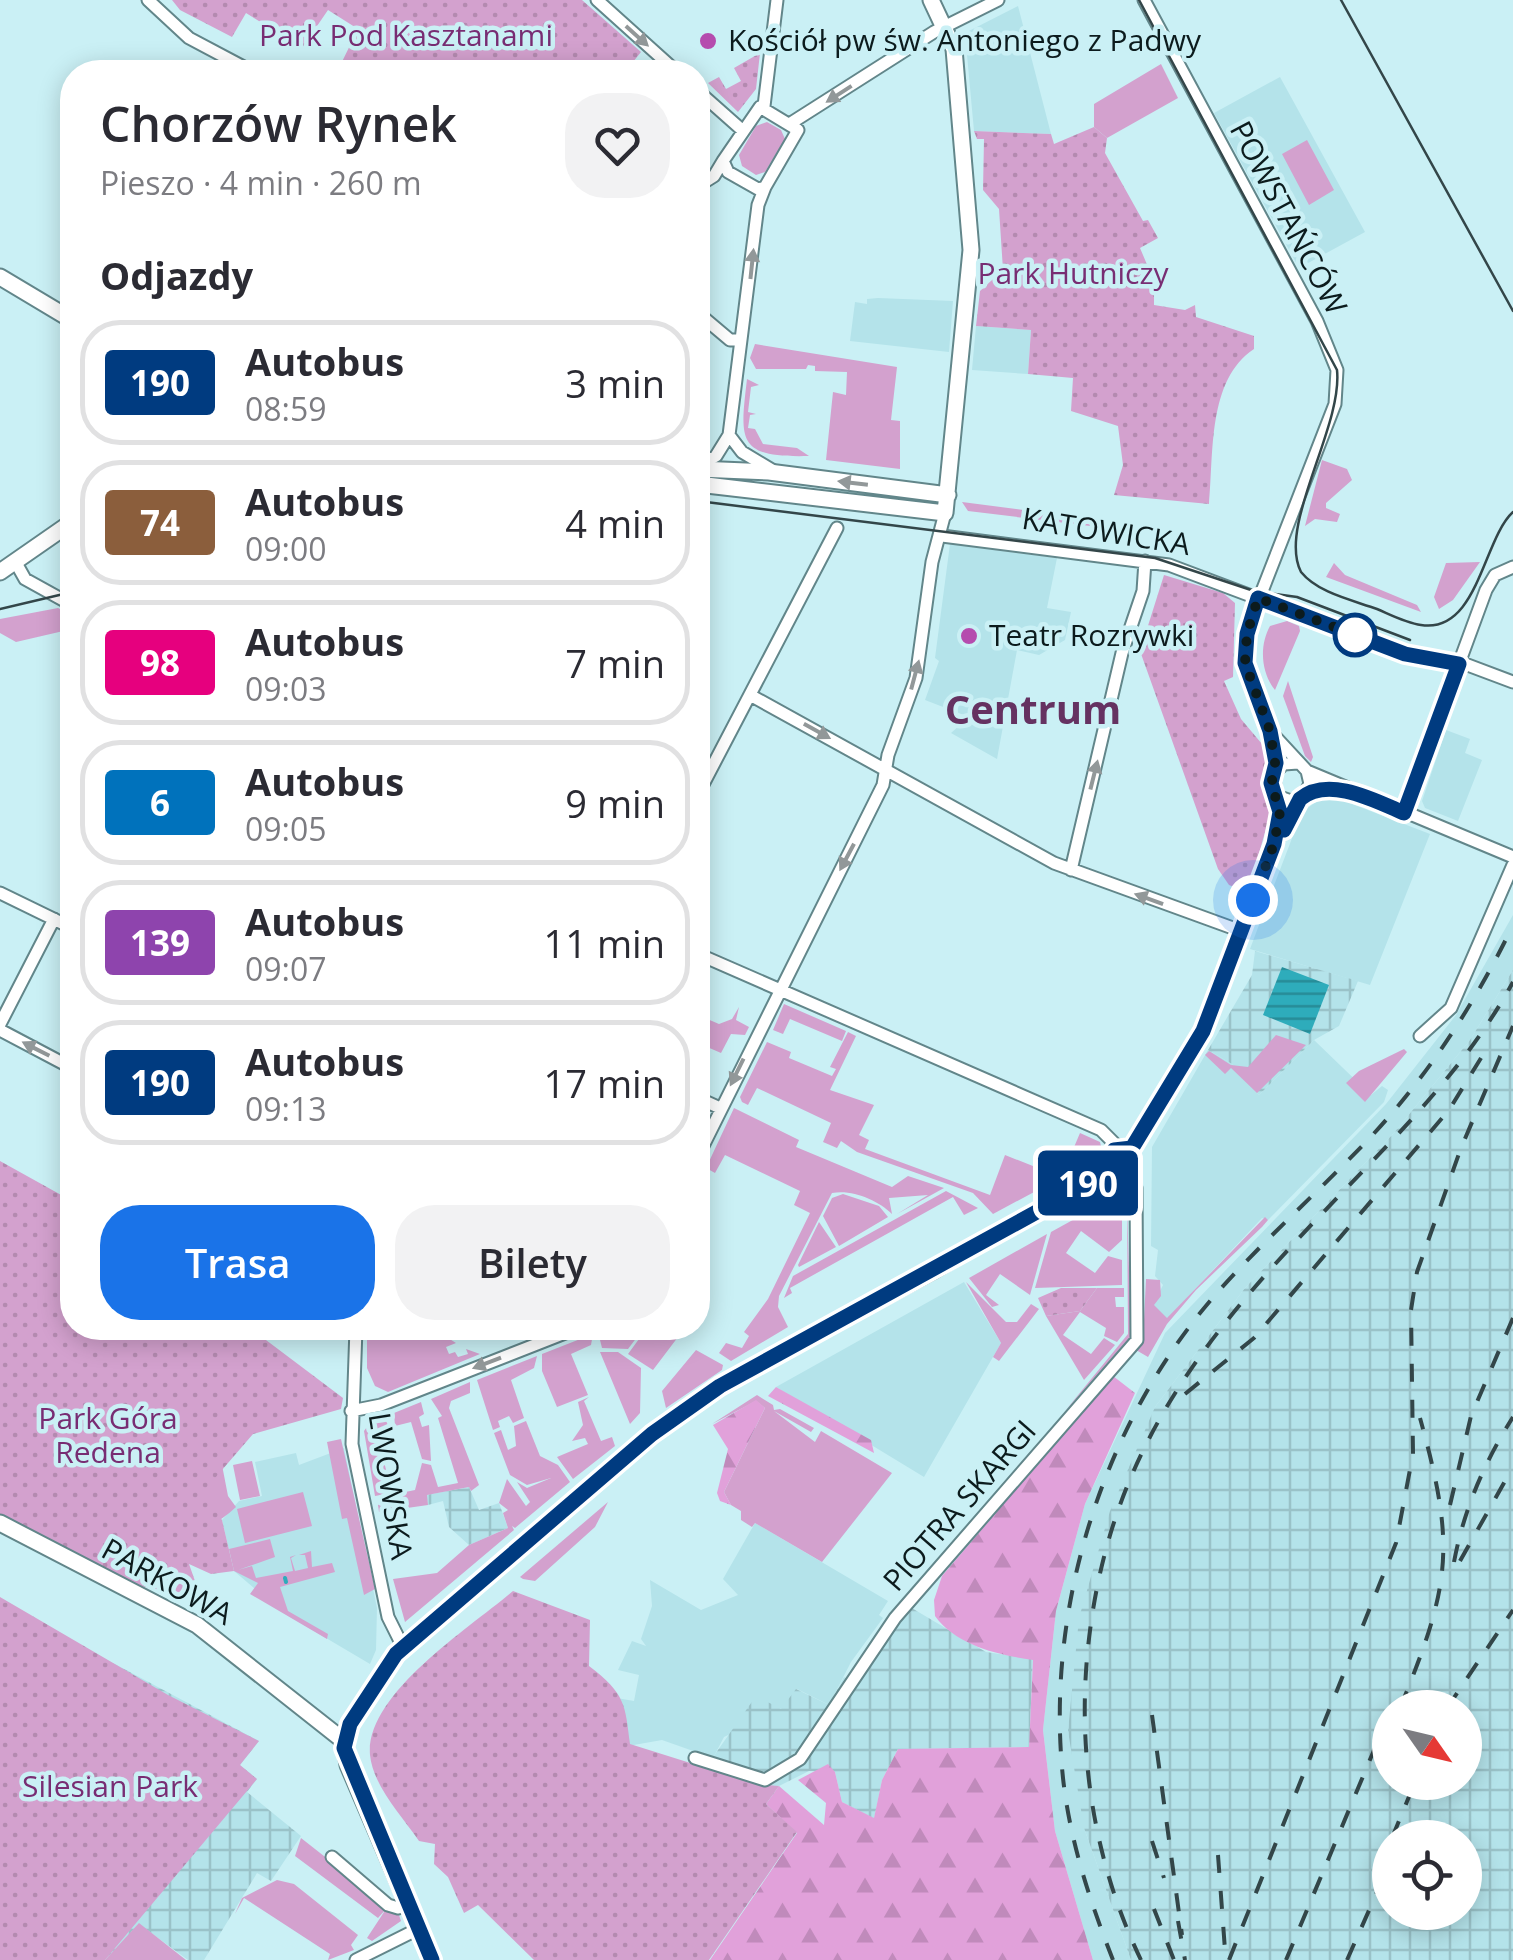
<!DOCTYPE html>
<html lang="pl">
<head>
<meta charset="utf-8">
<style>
	body { margin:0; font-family:"Open Sans",sans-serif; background:#f2f2f3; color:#2b2b33; height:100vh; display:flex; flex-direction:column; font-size:38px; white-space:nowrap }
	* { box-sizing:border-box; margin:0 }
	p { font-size:32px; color:#7c7c81 }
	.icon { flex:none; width:55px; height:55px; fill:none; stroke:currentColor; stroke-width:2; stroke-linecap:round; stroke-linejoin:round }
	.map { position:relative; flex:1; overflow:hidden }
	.details { position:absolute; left:60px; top:60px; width:650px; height:1280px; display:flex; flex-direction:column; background:#fff; border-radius:40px; box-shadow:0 5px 25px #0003 }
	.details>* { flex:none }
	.badge { padding:0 20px; border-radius:8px; font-size:35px; line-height:65px }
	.needle { width:65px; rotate:124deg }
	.controls { position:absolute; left:1372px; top:1690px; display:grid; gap:20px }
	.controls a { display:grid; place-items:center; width:110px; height:110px; border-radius:50%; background:#fff; box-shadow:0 5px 25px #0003; font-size:50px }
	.you { position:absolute; width:50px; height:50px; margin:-25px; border:8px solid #fff; border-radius:50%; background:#1a73e8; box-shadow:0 0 0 15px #1a73e833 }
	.map>.badge { position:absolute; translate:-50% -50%; box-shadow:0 0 0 5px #fff }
	h2 { padding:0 40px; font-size:38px; line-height:90px }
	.round { display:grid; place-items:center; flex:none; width:105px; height:105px; border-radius:40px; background:#f2f2f3 }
	.summary { display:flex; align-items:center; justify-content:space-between; height:170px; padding:0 40px }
	h1 { font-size:48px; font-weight:600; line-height:75px }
	.action { display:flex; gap:20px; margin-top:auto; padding:20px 40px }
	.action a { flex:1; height:115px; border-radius:40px; background:#1a73e8; color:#fff; font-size:40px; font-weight:600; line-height:115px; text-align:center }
	.action a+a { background:#f2f2f3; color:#2b2b33 }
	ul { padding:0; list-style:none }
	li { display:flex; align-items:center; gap:30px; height:125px; margin:0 20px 15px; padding:0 20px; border:5px solid #e1e1e2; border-radius:40px }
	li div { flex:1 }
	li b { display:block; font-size:38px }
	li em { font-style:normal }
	li .badge { min-width:110px; font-weight:700; text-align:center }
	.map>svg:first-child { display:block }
</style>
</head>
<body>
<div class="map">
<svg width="1513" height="1960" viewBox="0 0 1513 1960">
	<defs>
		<pattern id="industrial-grid" width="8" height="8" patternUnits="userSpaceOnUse" patternTransform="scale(2.5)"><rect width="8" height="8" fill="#b4e3ea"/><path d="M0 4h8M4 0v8" fill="none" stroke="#9ac2c8"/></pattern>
		<pattern id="forest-firs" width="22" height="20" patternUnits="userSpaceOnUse" patternTransform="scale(2.5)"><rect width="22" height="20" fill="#e1a1da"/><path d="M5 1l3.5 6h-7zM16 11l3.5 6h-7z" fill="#c08abb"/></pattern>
		<pattern id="park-dots" width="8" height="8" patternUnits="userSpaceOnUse" patternTransform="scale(2.5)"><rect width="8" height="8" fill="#d3a1ce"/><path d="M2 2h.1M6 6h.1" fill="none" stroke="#b48ab0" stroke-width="1.8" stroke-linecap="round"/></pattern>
		<pattern id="water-rules" width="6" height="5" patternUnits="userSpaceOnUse" patternTransform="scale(2.5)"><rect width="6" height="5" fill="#2eacbb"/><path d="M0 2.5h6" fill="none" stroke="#268b97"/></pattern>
	</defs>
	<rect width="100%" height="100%" fill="#caf0f5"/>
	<path fill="#b4e3ea" d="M1018 6 1051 134 974 131 965 33Z
		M1280 77 1365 232 1299 268 1214 113Z
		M878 298 953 301 949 352 850 341 855 302 867 304V299Z
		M976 326 1031 330 1028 374 972 370Z
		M950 544 1057 558 1047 608 1071 612 1065 640 1039 655 1017 650 997 759 951 733 969 717 925 700 939 661 935 658Z
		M1446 730 1470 739 1465 753 1482 760 1458 821 1425 808 1422 801Z
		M1323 797 1347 802 1430 834 1370 985 1250 949 1262 917 1258 915 1270 896 1302 812Z
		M1513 915V970L1470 1040 1393 1134 1245 1288 1155 1407 1084 1828 1131 1960H1093L1055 1831 1043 1730 1056 1611 1085 1504 1165 1333 1386 1104 1456 1015Z
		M1314 1040 1371 1095 1382 1086 1388 1090 1384 1102 1268 1220 1262 1218 1167 1319 1153 1305 1163 1285 1155 1276 1158 1250 1151 1246 1152 1147 1208 1050 1232 1064 1259 1095Z
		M964 1282 1001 1343 924 1477 776 1387Z
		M344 1448 377 1608 376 1650 370 1664 282 1612 234 1571 222 1520 239 1501 262 1496 255 1462 296 1453 299 1465Z
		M755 1523 888 1601 879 1615 883 1618 851 1662 829 1705 797 1689 781 1710 724 1737 713 1758 662 1740 628 1746 611 1697 634 1701 639 1675 618 1670 632 1641 646 1646 641 1639 652 1606 650 1580 701 1610 738 1595 723 1579Z"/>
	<path fill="url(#industrial-grid)" fill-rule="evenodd" d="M1255 951 1358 981 1339 1026 1314 1040 1259 1095 1232 1064 1208 1050 1252 975Z
		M1513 970V1960H1131L1084 1828 1068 1731 1079 1618 1110 1511 1155 1407 1245 1288 1393 1134 1470 1040ZM1390 1708H1465V1782H1390ZM1390 1838H1465V1912H1390Z
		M469 1487 479 1510 499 1503 508 1528 469 1545 449 1527 443 1501 428 1505 426 1495Z
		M910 1607 986 1652 1033 1659 1029 1747 898 1749 882 1780 874 1819 842 1802 835 1772 809 1771 779 1786 761 1785 762 1774 713 1757 756 1696 781 1709 796 1689 829 1705 844 1677 854 1683Z
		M113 1663 259 1741 240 1765 257 1779 247 1792 301 1836 271 1881 257 1873 204 1960H188L139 1924 105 1960H0Z"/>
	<path fill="#d3a1ce" d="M1161 64 1178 98 1107 138 1094 127V104Z
		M767 122 781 130 785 139 765 172 756 175 742 166 739 155 756 126Z
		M1307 140 1334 190 1309 205 1282 154Z
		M755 344 897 367 891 420 900 421V469L826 460 833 392 846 395 847 372 815 371V366L808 365 806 369H756L750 358Z
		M747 379 759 385 751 387 748 412 756 414 750 415 748 428 755 429 763 444 797 448 809 456C736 458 740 440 747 379Z
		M1322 460 1347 469 1352 480 1326 503V508L1340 514 1337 522 1315 519 1305 526Z
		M962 502 1116 522 1115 529 968 511Z
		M1480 562 1453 600 1439 609 1434 597 1446 563Z
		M1334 563 1345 575 1417 605 1421 612 1326 577Z
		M58 608 72 615V629L16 642 0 633V619Z
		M1287 621 1299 626 1300 631 1275 690C1261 673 1259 646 1270 626Z
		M1288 681 1313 757 1311 762 1305 756 1283 696Z
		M784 1004 846 1031 842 1041 790 1019 783 1034 773 1030Z
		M739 1007 736 1020 749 1027 745 1035 731 1034 721 1053 698 1043V1015L719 1024 732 1019Z
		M848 1032 856 1036 830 1090 874 1105 859 1135 869 1140 865 1149 990 1195 1005 1155 1053 1174 1069 1159 1080 1133 1100 1142 1103 1155 993 1214 973 1193 857 1152 841 1141 837 1148 823 1142 831 1123 757 1088 748 1105 742 1102 740 1097 767 1042 791 1052 789 1058 832 1076 836 1069 830 1067Z
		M1276 1035 1306 1045 1257 1093 1231 1068 1225 1074 1205 1055 1209 1051 1231 1065 1248 1067Z
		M1404 1049 1407 1052 1365 1102 1346 1083 1359 1071Z
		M734 1108 799 1140 796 1147 892 1187 908 1176 944 1188 897 1214 928 1195 889 1198 892 1214C878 1200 852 1189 832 1193L779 1296 778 1307 788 1327 731 1361 719 1353 726 1343 742 1348 749 1336 744 1332 768 1299 810 1213 794 1205 800 1191 725 1155 715 1173 706 1168Z
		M946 1191 978 1208 964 1215 953 1197 790 1288 792 1293 784 1298 793 1276Z
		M843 1194 879 1206 888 1217 839 1246 823 1216 832 1198Z
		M1109 1200 1122 1206V1240L1109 1252 1081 1231 1066 1253 1095 1273 1108 1256 1122 1260V1285L1035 1288 1051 1232Z
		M1127 1203 1131 1336 1065 1411 1128 1334Z
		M1265 1217 1268 1220 1262 1227 1196 1290 1167 1324 1148 1357 1136 1350 1143 1340 1146 1279 1160 1280 1161 1296 1154 1305 1167 1318Z
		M819 1222 836 1247 799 1267 798 1265Z
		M1047 1234 1030 1295 1000 1274 986 1295 999 1305 992 1307 969 1278Z
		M966 1282 1006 1322H1017L1031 1304 1039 1309 999 1361 993 1357 1001 1343Z
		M1097 1288H1124V1297H1115L1116 1307H1124V1333L1117 1342 1104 1336 1106 1328 1080 1312 1063 1335 1091 1354 1104 1338 1115 1345 1084 1380 1046 1316 1080 1311Z
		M367 1328H389L413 1339 420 1328H432L456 1343 446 1347 449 1354 455 1352 458 1357 468 1354 466 1349 480 1354 388 1392 375 1386 367 1368Z
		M610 1328H644L628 1349 602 1348 600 1340Z
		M647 1328H663L678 1337 653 1370 628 1354Z
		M593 1334 591 1345 571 1354 588 1395 557 1407 542 1371V1354Z
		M696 1350 723 1365 722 1370 666 1408 662 1391Z
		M600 1352H618L641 1368 640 1413 630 1424Z
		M537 1356 534 1368 511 1380 524 1418 513 1423 509 1416 498 1421 500 1427 493 1430 477 1380Z
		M470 1382V1393L451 1401 449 1408 479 1485 471 1491 469 1487 427 1495 428 1505 379 1512 378 1505 389 1501 386 1496 415 1490 422 1463 431 1465 438 1487 458 1483 438 1418 442 1416 431 1399Z
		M757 1395 773 1405 774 1410 780 1409 814 1428 811 1432 774 1411 815 1442 821 1431 892 1473 822 1562 755 1523 752 1527 741 1520V1511L731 1505 724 1492 765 1408 756 1401 712 1424Z
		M589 1397 584 1401 601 1441 612 1437 615 1446 573 1479 557 1457 588 1444 585 1438 572 1441 583 1425 578 1402Z
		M421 1402 424 1414 419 1417 422 1427 429 1425 431 1461 422 1459 411 1422 395 1426 394 1413Z
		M384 1417 390 1429 378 1439 389 1481 386 1494 375 1496 364 1431 370 1423Z
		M526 1421 540 1456 558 1465 570 1482 515 1528 512 1526 514 1530 405 1622 393 1579 437 1573 469 1545 508 1528 503 1513 508 1510 499 1503 507 1479 526 1506 530 1502 517 1482 527 1488 551 1478 527 1485 510 1475 494 1433 501 1430 508 1450 516 1446 514 1426Z
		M341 1439 375 1589 364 1595 347 1518 342 1519 327 1442Z
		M252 1461 260 1496 240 1500 233 1465Z
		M222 1465 228 1496 236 1507C213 1529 187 1537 156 1538Z
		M303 1492 312 1526 245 1543 237 1509Z
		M608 1502 595 1527 535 1581 523 1579 520 1577Z
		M270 1539 275 1557 238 1570 252 1566 256 1578 293 1571 290 1557 296 1555 291 1558 295 1571 308 1568 305 1555H299L311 1551 312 1567 332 1563 335 1572 280 1587 288 1611 328 1634 327 1639 250 1594 258 1583 234 1571 229 1549Z
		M301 1838 399 1915 401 1921 372 1941 367 1938 386 1909 378 1918 295 1856Z
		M277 1880 294 1884 358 1935 351 1945 354 1950 328 1960 330 1954 244 1898 235 1914 242 1898Z
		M139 1923 186 1960H105Z"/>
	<path fill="url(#forest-firs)" d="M1113 1376 1135 1393 1085 1504 1056 1611 1043 1730 1055 1831 1093 1960H710L797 1833 766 1804 779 1786 824 1825 826 1803 798 1780 828 1764 835 1772 842 1802 874 1818 882 1780 898 1749 1029 1747 1033 1660C999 1655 957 1646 935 1616L934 1600 942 1576Z
		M776 1387 871 1440 874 1453 768 1396Z
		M756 1400 765 1408 724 1492 731 1505 720 1501 717 1493 728 1449 713 1425Z"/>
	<path fill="url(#park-dots)" d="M172 0H582L641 52 625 72H337L358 29 328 10 302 48 246 13 232 37 180 10Z
		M760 53 756 89 738 112 708 83 719 77 726 89 741 81 734 68Z
		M1094 127 1107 138 1105 153 1143 221 1148 220 1158 238 1140 248 1154 281V305L1185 310 1195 305 1196 317 1254 336V349C1207 380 1214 454 1209 504L1114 495 1123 465 1118 426 1071 411 1073 378 1028 374 1031 330 976 326 980 291 1003 270 999 209 983 190 984 139H977L974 131 1051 134 1054 144Z
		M1164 575 1223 593 1235 603 1233 677 1224 681 1241 719 1262 744 1267 760 1263 787 1272 808 1251 881 1241 890 1229 885 1218 869 1140 651Z
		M0 1161 72 1201V1328H250L343 1398 341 1409 253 1434 203 1492 222 1520 234 1571 211 1574 189 1564 201 1598 141 1586 0 1516Z
		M1061 1288H1097L1080 1311 1046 1316 1038 1298Z
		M513 1591 590 1620 589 1666C626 1694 625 1705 630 1744L757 1784 779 1786 766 1804 797 1832 709 1960H534L478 1905 464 1913 448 1877 434 1864 435 1844 419 1841C402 1816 373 1786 370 1755 365 1694 470 1628 513 1591Z
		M0 1597 168 1695 259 1741 240 1765 257 1779 105 1960H0Z"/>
	<path fill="url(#water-rules)" d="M1282 967 1329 985 1310 1034 1263 1015Z"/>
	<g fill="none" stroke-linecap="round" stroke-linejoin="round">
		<path stroke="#2eacbb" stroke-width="4" d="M285 1578 286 1582"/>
		<defs>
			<path id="street" d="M148 0 189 38 253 72
				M597 0 677 72
				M1144 0 1317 321 1337 370 1335 404 1250 622 1245 663 1256 697 1270 731 1307 771 1513 857
				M698 91 742 130
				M764 106 777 0
				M760 107 798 130 765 187 758 189 728 172 723 161Z
				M791 123 934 32 998 0
				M698 186 714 176 723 161
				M698 313 730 340H740
				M729 435 742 452 772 470
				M698 466 716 456 729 435 758 205 765 187
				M942 536 1169 565 1405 654 1465 664 1513 682
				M16 563 25 579 72 605
				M750 695 1054 863 1241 931
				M1270 731 1276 769
				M1306 793 1350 791
				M698 794 837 528
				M1277 796 1291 801 1303 796 1310 784 1307 771
				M1404 813 1486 590 1495 575 1513 567
				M1277 841 1300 799
				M1071 870 1122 653 1143 591 1145 561
				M0 893 72 928
				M698 954 1101 1130 1118 1147
				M0 1024 54 919
				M0 1030 72 1068
				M1420 1036 1451 1008 1513 865
				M698 1098 720 1108
				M1132 1148 1203 1031 1263 873 1280 812 1273 774 1284 764 1298 763
				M698 1156 883 785 888 755 916 678 932 562 945 513
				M356 1328 352 1444 388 1617 403 1647
				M351 1411 381 1405 578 1328
				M344 1741 381 1672 403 1647 606 1470 720 1387 933 1273 1113 1167
				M695 1758 765 1780 800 1759 895 1618 1137 1340 1136 1188 1131 1171
				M332 1857 388 1905 398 1908 408 1905
				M356 1960 418 1929"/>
			<path id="secondary" d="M0 277 72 320
				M698 469 769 472 948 495
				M698 484 945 513 971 250 954 49 931 0
				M0 572 72 522
				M0 1523 197 1625 344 1741 348 1765 432 1960"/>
		</defs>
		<use href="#street" stroke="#62868a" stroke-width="15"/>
		<use href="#secondary" stroke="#62868a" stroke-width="19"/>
		<use href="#street" stroke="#fff" stroke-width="11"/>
		<use href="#secondary" stroke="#fff" stroke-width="15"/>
		<path stroke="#334649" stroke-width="2.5" d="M1139 0 1337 370C1343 427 1277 526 1301 572 1318 593 1352 600 1377 609 1391 615 1406 623 1421 625 1478 634 1483 539 1513 512
			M1341 0 1513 311
			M698 501 1155 558 1254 591 1297 597 1410 640
			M0 609 72 592"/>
		<path stroke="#334649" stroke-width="4" stroke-dasharray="18 18" stroke-linecap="butt" d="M1185 1394 1254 1338 1449 1110 1489 1045
			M1450 1505 1471 1416 1513 1318
			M1460 1561 1513 1467
			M1454 1562C1464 1509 1484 1463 1513 1417
			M1400 1708C1451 1584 1456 1547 1420 1418
			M1447 1708 1513 1610
			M1152 1715 1182 1935
			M1388 1755 1390 1750
			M1392 1838 1415 1782
			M1152 1841 1164 1878
			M1218 1855 1225 1950
			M1154 1909 1174 1960
			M1178 1921 1185 1960
			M1113 1960C1090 1901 1070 1842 1063 1778 1045 1608 1103 1423 1216 1294 1263 1241 1316 1194 1365 1143 1426 1079 1475 1004 1513 925
			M1141 1960C1096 1867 1078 1761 1087 1658 1105 1456 1201 1339 1337 1198 1403 1129 1467 1066 1513 982
			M1229 1960 1396 1543 1413 1454 1411 1310 1417 1272 1461 1148 1513 1026
			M1286 1960 1390 1712
			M1347 1960 1390 1863"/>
	</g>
	<defs><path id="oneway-solid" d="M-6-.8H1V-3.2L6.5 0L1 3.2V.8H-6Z" transform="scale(2.5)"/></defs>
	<g fill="#929899">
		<use href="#oneway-solid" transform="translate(637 36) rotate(42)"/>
		<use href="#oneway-solid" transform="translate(839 94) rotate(147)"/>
		<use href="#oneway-solid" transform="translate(752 264) rotate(-84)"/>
		<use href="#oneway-solid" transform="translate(853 483) rotate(-173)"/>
		<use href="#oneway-solid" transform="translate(915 675) rotate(-75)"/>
		<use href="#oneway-solid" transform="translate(817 731) rotate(29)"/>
		<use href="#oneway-solid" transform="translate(1094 775) rotate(-76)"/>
		<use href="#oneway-solid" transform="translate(847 857) rotate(118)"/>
		<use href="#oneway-solid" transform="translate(1149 899) rotate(-160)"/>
		<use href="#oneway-solid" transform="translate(36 1049) rotate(-153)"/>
		<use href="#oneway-solid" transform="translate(737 1072) rotate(116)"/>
		<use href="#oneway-solid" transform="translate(487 1363) rotate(159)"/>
	</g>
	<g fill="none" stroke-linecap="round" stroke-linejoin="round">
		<defs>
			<path id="line" d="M432 1960 344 1748 350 1724 396 1654 652 1434 720 1386 1093 1181 1114 1167V1150L1132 1148 1203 1031 1274 844 1280 812 1271 783 1276 763 1270 731 1245 663 1247 634 1258 598 1405 654 1459 664 1404 813C1376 801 1328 775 1300 799L1284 830"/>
		</defs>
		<use href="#line" stroke="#fff" stroke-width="22"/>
		<use href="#line" stroke="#003b80" stroke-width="15"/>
		<path stroke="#0c1b1d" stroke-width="10" stroke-dasharray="0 18" d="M1253 900 1274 844 1280 812 1271 783 1276 769 1270 731 1245 663 1247 634 1258 598 1355 635"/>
	</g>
	<g fill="#b54cae" stroke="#caf0f5" stroke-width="4">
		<circle cx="708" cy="41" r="10"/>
		<circle cx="969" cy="636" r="10"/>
	</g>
	<circle fill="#fff" stroke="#003b80" stroke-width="5" cx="1355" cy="635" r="20"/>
	<g text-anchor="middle" stroke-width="9" stroke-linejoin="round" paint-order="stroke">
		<g font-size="30" fill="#782d73" stroke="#caf0f5">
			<text x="406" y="46">Park Pod Kasztanami</text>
			<text x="1073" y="284">Park Hutniczy</text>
			<text x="108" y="1429">Park Góra<tspan x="108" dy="34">Redena</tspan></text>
			<text x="110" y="1797">Silesian Park</text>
		</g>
		<g font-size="30" fill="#0c1b1d" stroke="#caf0f5" text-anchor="start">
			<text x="728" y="51">Kościół pw św. Antoniego z Padwy</text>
			<text x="989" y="646">Teatr Rozrywki</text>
		</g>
		<g font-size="30" fill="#0c1b1d" stroke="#caf0f5">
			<text transform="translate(1288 218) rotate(62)" y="10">POWSTAŃCÓW</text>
			<text transform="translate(1106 532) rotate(9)" y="10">KATOWICKA</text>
			<text transform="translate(390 1486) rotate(81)" y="10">LWOWSKA</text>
			<text transform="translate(960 1506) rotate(-49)" y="10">PIOTRA SKARGI</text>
			<text transform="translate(167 1582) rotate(29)" y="10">PARKOWA</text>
		</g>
		<g font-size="40" font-weight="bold" fill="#653261" stroke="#caf0f5">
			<text x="1033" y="724">Centrum</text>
		</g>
	</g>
</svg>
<div class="controls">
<a><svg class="needle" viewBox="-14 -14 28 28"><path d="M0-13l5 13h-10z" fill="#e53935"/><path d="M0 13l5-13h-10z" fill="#7c7c81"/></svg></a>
<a><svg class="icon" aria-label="locate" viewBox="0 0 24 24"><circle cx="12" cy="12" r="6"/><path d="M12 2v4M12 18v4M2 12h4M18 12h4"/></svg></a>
</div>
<div class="you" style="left:1253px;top:900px"></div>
<b class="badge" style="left:1088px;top:1183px;background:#003b80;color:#fff">190</b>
<section class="details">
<div class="summary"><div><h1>Chorzów Rynek</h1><p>Pieszo · 4 min · 260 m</p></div><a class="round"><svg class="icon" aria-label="heart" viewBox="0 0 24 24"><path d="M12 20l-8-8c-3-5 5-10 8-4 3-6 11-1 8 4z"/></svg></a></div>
<h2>Odjazdy</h2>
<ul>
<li><span class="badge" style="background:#003b80;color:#fff">190</span><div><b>Autobus</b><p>08:59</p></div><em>3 min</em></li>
<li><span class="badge" style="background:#8b5e3c;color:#fff">74</span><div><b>Autobus</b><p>09:00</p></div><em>4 min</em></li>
<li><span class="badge" style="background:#e6007e;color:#fff">98</span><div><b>Autobus</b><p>09:03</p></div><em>7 min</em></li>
<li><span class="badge" style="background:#0072bc;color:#fff">6</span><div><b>Autobus</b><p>09:05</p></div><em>9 min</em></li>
<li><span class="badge" style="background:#8e44ad;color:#fff">139</span><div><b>Autobus</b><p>09:07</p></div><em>11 min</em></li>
<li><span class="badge" style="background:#003b80;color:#fff">190</span><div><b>Autobus</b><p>09:13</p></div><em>17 min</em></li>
</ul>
<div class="action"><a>Trasa</a><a>Bilety</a></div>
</section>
</div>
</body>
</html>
